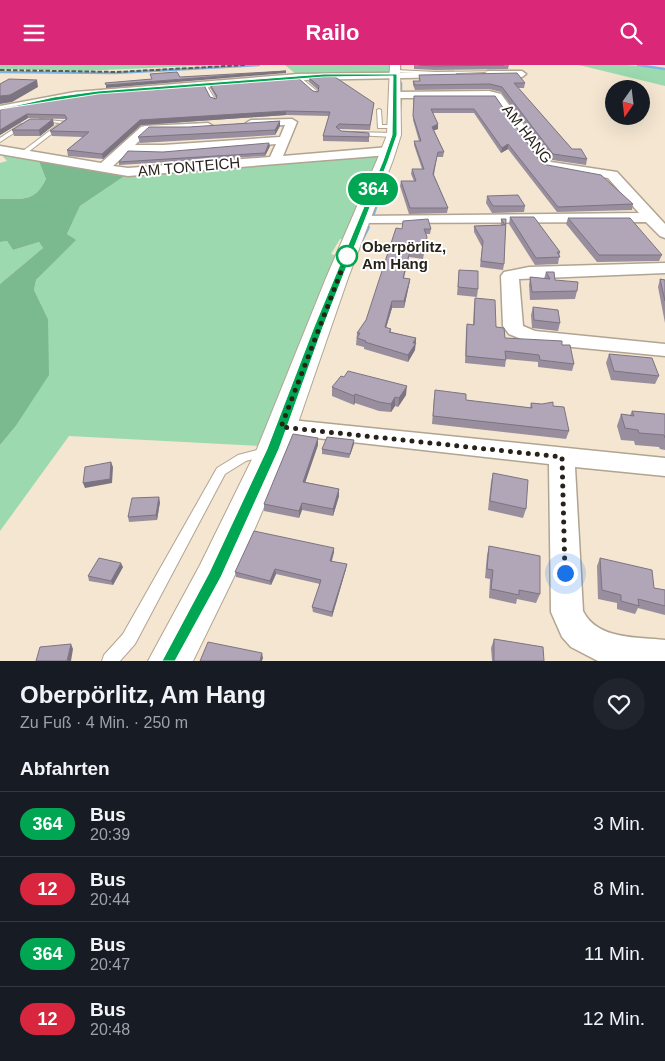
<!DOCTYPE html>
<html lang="de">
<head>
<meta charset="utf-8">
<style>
	body { margin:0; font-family:Arial,sans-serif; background:#20242c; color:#f1f3f6; height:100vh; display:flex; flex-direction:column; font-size:19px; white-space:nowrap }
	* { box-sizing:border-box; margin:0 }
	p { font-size:16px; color:#9ea1a6 }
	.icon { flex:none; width:28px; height:28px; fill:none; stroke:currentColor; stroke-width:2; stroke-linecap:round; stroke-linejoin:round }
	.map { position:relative; height:596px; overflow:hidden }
	.side { display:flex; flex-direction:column; background:#171b24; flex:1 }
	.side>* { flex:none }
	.badge { padding:0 10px; border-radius:16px; font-size:18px; line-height:32px }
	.needle { width:32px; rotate:194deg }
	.buttons { position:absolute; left:605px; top:15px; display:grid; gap:10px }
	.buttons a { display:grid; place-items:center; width:45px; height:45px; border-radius:50%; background:#171b24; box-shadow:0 5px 20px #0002; font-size:25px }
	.you { position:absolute; width:25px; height:25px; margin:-12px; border:4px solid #fff; border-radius:50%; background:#1a73e8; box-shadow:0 0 0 8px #1a73e833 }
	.map>.badge { position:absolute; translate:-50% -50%; box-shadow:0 0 0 2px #fff }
	h2 { padding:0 20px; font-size:19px; line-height:45px }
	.round { display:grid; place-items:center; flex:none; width:52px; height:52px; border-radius:26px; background:#20242c }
	.head { display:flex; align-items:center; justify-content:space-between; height:85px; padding:0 20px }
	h1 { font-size:24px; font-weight:700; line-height:38px }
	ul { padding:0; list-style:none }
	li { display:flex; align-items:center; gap:15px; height:65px; padding:0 20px; border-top:1px solid #363941 }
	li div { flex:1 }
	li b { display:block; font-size:19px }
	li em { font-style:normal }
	li .badge { min-width:55px; font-weight:700; text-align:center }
	header { display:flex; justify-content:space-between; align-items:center; height:65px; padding:0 20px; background:#db2777; color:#fff; font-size:22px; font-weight:700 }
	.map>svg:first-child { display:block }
</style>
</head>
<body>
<header><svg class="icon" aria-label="menu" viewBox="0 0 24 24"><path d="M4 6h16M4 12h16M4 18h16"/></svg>Railo<svg class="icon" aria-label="search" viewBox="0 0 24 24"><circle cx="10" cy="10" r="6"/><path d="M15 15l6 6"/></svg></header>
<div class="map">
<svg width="665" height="596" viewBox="0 0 665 596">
	<rect width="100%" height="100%" fill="#f4e6d1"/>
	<path fill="#9cd9ae" d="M0 0H222L79 6 0 4Z
		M285 0H389V7L297 10Z
		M579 0H627L665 4V21Z
		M0 88 38 94 46 114C34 138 24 133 0 134V98L7 96Z
		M376 89 381 92 348 174H340L331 189 339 191 260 381 69 371 0 466V380L15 362 48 254 34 225 36 215 75 175 67 169 80 141 126 110Z
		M7 176 13 185 39 177 43 183 0 219V177Z"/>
	<path fill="#7aba8e" d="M38 94 126 110 80 141 67 169 76 175 36 215 34 225 48 254 49 310 15 362 0 380V219L43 183 39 177 13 185 7 176 0 177V134C24 133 34 138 46 114Z"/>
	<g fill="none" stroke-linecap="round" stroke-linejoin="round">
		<path stroke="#7ab5e4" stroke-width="2.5" d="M400 0V5
			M638 0 665 4
			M0 7 115 8 259 0
			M401 18V28
			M400 45 401 34"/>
		<path stroke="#7ab5e4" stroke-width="4" d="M373 149 380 128
			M361 176 368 162"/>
		<defs>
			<path id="lane" d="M395 5 436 7 507 6 436 9 394 7Z
				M297 11H299L318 27V29H314Z
				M203 18H205L216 36H212Z
				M379 44 381 45 382 60H394L396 63H378L377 45Z
				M40 54 67 57 23 91H19V89L60 58 42 56Z
				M21 59 26 60 0 77V73Z
				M353 67 394 68 397 70 394 72 355 70 353 69Z
				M268 382 272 383 274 386 272 389 246 396 225 409 135 579 120 596H102L104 590 123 569 217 403 238 390Z"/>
			<path id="street" d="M488 6H522L526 9 522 12 485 11 484 9Z
				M453 7 456 8V12L298 15 75 33 0 47V41L75 27 298 9Z
				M489 26 501 29 551 97 617 107 665 159V173L660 171 646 157 356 158 354 155 361 151 639 148 608 113 543 103 495 33H395L390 30 395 27Z
				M292 54 297 57 283 91 389 82 395 86 389 90 128 111 0 89V81L101 98 141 62 145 61 208 58 213 61 208 64 148 67 135 80H163L280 72 285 60 251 61 246 58 251 55ZM276 79 270 92 128 103 113 101 128 87 163 88Z
				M665 198V208L519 214 523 261 535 266 665 279V291L531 278 509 269 503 261 501 211 504 207 529 202Z
				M281 354 665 393V411L575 402 583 546C597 575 638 572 665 575V596H598L571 582 562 572 551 547 549 399 272 368 269 362 272 356Z"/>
			<path id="secondary" d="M390 0H400L401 70 393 95 348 213 289 384 234 512 193 596H148L200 500 257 384 326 213 377 95 387 70Z"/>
		</defs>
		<use href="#lane" stroke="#b1a491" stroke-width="2"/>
		<use href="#street" stroke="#b1a491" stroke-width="3"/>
		<use href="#secondary" stroke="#b1a491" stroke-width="2"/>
		<use href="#lane" fill="#fff" fill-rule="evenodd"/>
		<use href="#street" fill="#fff" fill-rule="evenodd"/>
		<use href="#secondary" fill="#fff" fill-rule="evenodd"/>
		<path stroke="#615a4e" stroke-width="2" stroke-dasharray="4.5 2" stroke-linecap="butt" d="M0 5 117 7 246 0"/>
	</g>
	<path fill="#988e9e" d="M414 0H509L508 4 435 5 414 4Z
		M419 10 525 18 524 23H518L572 84 587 94 586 100 552 95 501 27 489 24 415 25 413 20V16H419Z
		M309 13 374 38 370 65 339 64 341 66 369 68V77L323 76V71L329 51 286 50 141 60 103 94 68 91 67 85 83 72 52 71 50 66 66 54 28 53 0 70V45L210 32 216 34V33L211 24 210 20 318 27V25L309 17Z
		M414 31H495L542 99 633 139 632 145 557 147 508 84 501 88 474 48H433L438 64 434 65 444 87 443 92H437L434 110 448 143 447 148 409 149 400 121 401 116H414L411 109 412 104H422L414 80V76H419L413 55Z
		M280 56V61L275 70 140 78 138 72 189 62Z
		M54 60 40 71H14L12 65Z
		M270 81 265 91 119 100V97L163 87Z
		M487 131 525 141 524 147 492 148 486 138Z
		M510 152 560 187 558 199 535 200 509 159Z
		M568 153 662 190 659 196 597 197 566 159Z
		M501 154H506L504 199 503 205 480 202 482 182 474 167V161L501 160Z
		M402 164H431L430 169H426V177L423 194 409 192 404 213 410 214 409 220 404 243H392L386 263 391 264V267L416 273 415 285 408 297 364 284V282L356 280 357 268 366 255Z
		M459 205 478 224 477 232 457 230Z
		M546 207 555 215 577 226 575 234 530 235 529 220 530 212 544 214Z
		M660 214 665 215V258L658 222Z
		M475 233 505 273 562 280 574 299 572 306 538 302V297L506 294 505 302 465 298 466 266 467 259 473 260 474 240Z
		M533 242 560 258 558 266 532 263 531 250Z
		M609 289 659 311 655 319 611 315 606 298Z
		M332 322 406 330 398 342 395 341 391 347 379 346 355 338 354 340 332 331Z
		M434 333 466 335 530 343 531 338 553 341 569 366 566 374 432 359Z
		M632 346 665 349V385L660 384 659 382 635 380 634 376 621 375 617 361 621 349 630 350Z
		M354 379 349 393 322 389V384Z
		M318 380 305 417 339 424V431L333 451 302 445 299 453 264 446V439Z
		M493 408 526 444 523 453 488 445 491 417Z
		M160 437 157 455 129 457 128 452Z
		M489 481 540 529 536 538 517 534 516 539 489 533 490 514 485 513 487 490Z
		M334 483V487L332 496 346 504 332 552 313 547 312 542 320 519 276 509 271 520 236 512 235 507Z
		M600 493 654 523 665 525V550L638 543 635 549 617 544V538L598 534 597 501Z
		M123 502 113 520 89 516 88 511Z
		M494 574 544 596H492L491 583Z"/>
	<path fill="#7c7481" d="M286 6V8L106 23V20Z
		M37 15 38 22 12 37 0 39V31Z
		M286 46V50L141 60 103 94 102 89 140 55Z
		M27 49 28 53 0 70V65Z
		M53 54 54 60 40 71 39 65Z
		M280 56V61L275 70V65Z
		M438 59V64L432 66V62Z
		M269 78 270 81 265 91V88Z
		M508 79V84L501 88 502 83Z
		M410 214 409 220 404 243V236Z
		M392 236V243L384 269 385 262Z
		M416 273 415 285 408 297V290L413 278Z
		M407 321 406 330 398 342 399 333Z
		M355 329V338L354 340V331Z
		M395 332V341L391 347V339Z
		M318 373V380L303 424V417Z
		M354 375V379L349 393 350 389Z
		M111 397 113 402 112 418 85 423 83 418Z
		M339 424V431L333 451V444Z
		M159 432 160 437 157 455 156 450Z
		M302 438V445L299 453V446Z
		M334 483V487L330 500V496Z
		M121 498 123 502 113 520 111 516Z
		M347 499 346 504 332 552V547Z
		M275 504 276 509 271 520 270 516Z
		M71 579 73 584 71 596H67Z
		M262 588 263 593 262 596H260Z"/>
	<path fill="#b1a5b8" stroke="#7c7481" d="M419 0H504L435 1Z
		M286 6 106 20 105 18 152 14 150 9 177 7 180 12Z
		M517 8 525 18H514L572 84H581L587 94 553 89 502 22 490 19 415 20 413 16H420L419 10Z
		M335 12 374 38 370 60 339 59 336 62 341 66 369 68V72L323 71 330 47 286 46 140 55 102 89 67 85 89 67 50 66 67 54 65 50 27 49 0 65V45L5 43 74 31 204 20 210 32 216 34 217 31 210 20 298 13 313 26 318 27 319 21 309 13Z
		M9 14 37 15 10 30 0 31V19Z
		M414 31H495L542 99 601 110 633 139 558 142 508 79 502 83 474 44H431L438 59 432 62 444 87H438L433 109 448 143H410L401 116H416L412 104H424L414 76H421L413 51Z
		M30 54H53L39 65H12Z
		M280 56 275 65 138 72 149 62H189Z
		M269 78 265 88 119 97 128 86 163 87Z
		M518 130 525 141H493L487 131Z
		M510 152H534L560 187H557L560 192 536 193Z
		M568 153H630L662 190H599Z
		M428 154 431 164H424L427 172 423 188 410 186 403 213 410 214 404 236H392L385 262 391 264 389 267 416 273 413 278H416L408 290 365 277 366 276 357 273 360 268H357L366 255 396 163 402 164 403 156Z
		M501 154H506L504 199 481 196 483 176 474 161 505 160Z
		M459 205 478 206V224L458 222Z
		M546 207H554L555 215 578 217 577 226 532 227 530 212 550 214Z
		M660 214 665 215V236Z
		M475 233 495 235 496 262 504 263 505 273 562 276V280H570L574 299 540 295 539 290 505 286 506 295 466 291 467 259 474 260Z
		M533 242 558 245 560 258 534 255Z
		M609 289 652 293 659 311 614 306Z
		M348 306 407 321 399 333 395 332 391 339 379 337 355 329 354 331 332 322 341 311 344 312Z
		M435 325 466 329V335L532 343 531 338 542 339 553 337V341L564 342 569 366 433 351Z
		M632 346 665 349V373L664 370 639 368 638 365 625 363 621 349 634 351Z
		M293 369 318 373 303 417 339 424 333 444 302 438 299 446 264 439Z
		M327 372 354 375 350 389 322 384Z
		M111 397 110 414 83 418 85 402Z
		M493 408 528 415 526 444 490 436Z
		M159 432 156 450 128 452 132 433Z
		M254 466 334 483 330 496 347 499 332 547 312 542 321 515 275 504 270 516 235 507Z
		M489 481 540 491V529L519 525V530L491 524 493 505 487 504Z
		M99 493 121 498 111 516 88 511Z
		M600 493 652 505 654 523 665 525V541L638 534 639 541 621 536V530L602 525Z
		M494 574 543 582 544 596H494Z
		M208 577 262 588 260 596H200Z
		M71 579 67 596H36L40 582Z"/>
	<path fill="#00a651" stroke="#fff" d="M324 9H397V70L388 96 323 262 279 384 221 512 175 596H162L209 508 267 384 314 262 383 96 392 70 393 11 324 12 98 29 0 44 54 32 98 26Z"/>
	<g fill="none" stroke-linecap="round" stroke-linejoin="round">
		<path stroke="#27221a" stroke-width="5" stroke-dasharray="0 9" d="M347 191 281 362 562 392 565 508"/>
	</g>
	<circle fill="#fff" stroke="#00a651" stroke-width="2.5" cx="347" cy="191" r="10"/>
	<g text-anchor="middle" stroke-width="4" stroke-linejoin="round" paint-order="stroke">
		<g font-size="15" fill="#27221a" stroke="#fff">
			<text transform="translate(527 69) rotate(52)" y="5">AM HANG</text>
			<text transform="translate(189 102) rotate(-5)" y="5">AM TONTEICH</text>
		</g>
		<g font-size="15" font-weight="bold" fill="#27221a" stroke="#fff" text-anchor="start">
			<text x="362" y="187">Oberpörlitz,<tspan x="362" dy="17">Am Hang</tspan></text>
		</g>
	</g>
</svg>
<div class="buttons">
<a><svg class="needle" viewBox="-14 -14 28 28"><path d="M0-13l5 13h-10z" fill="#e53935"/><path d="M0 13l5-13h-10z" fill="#9ea1a6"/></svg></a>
</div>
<div class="you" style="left:565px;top:508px"></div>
<b class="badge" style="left:373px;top:124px;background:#00a651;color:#fff">364</b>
</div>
<section class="side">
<div class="head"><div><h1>Oberpörlitz, Am Hang</h1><p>Zu Fuß · 4 Min. · 250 m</p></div><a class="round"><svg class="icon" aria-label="heart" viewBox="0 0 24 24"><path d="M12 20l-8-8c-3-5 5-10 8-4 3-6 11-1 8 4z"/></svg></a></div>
<h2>Abfahrten</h2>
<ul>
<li><span class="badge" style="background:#00a651;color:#fff">364</span><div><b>Bus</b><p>20:39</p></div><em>3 Min.</em></li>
<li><span class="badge" style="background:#d7263d;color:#fff">12</span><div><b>Bus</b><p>20:44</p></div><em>8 Min.</em></li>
<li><span class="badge" style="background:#00a651;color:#fff">364</span><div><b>Bus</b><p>20:47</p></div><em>11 Min.</em></li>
<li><span class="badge" style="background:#d7263d;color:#fff">12</span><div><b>Bus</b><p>20:48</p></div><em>12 Min.</em></li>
</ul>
</section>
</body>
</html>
